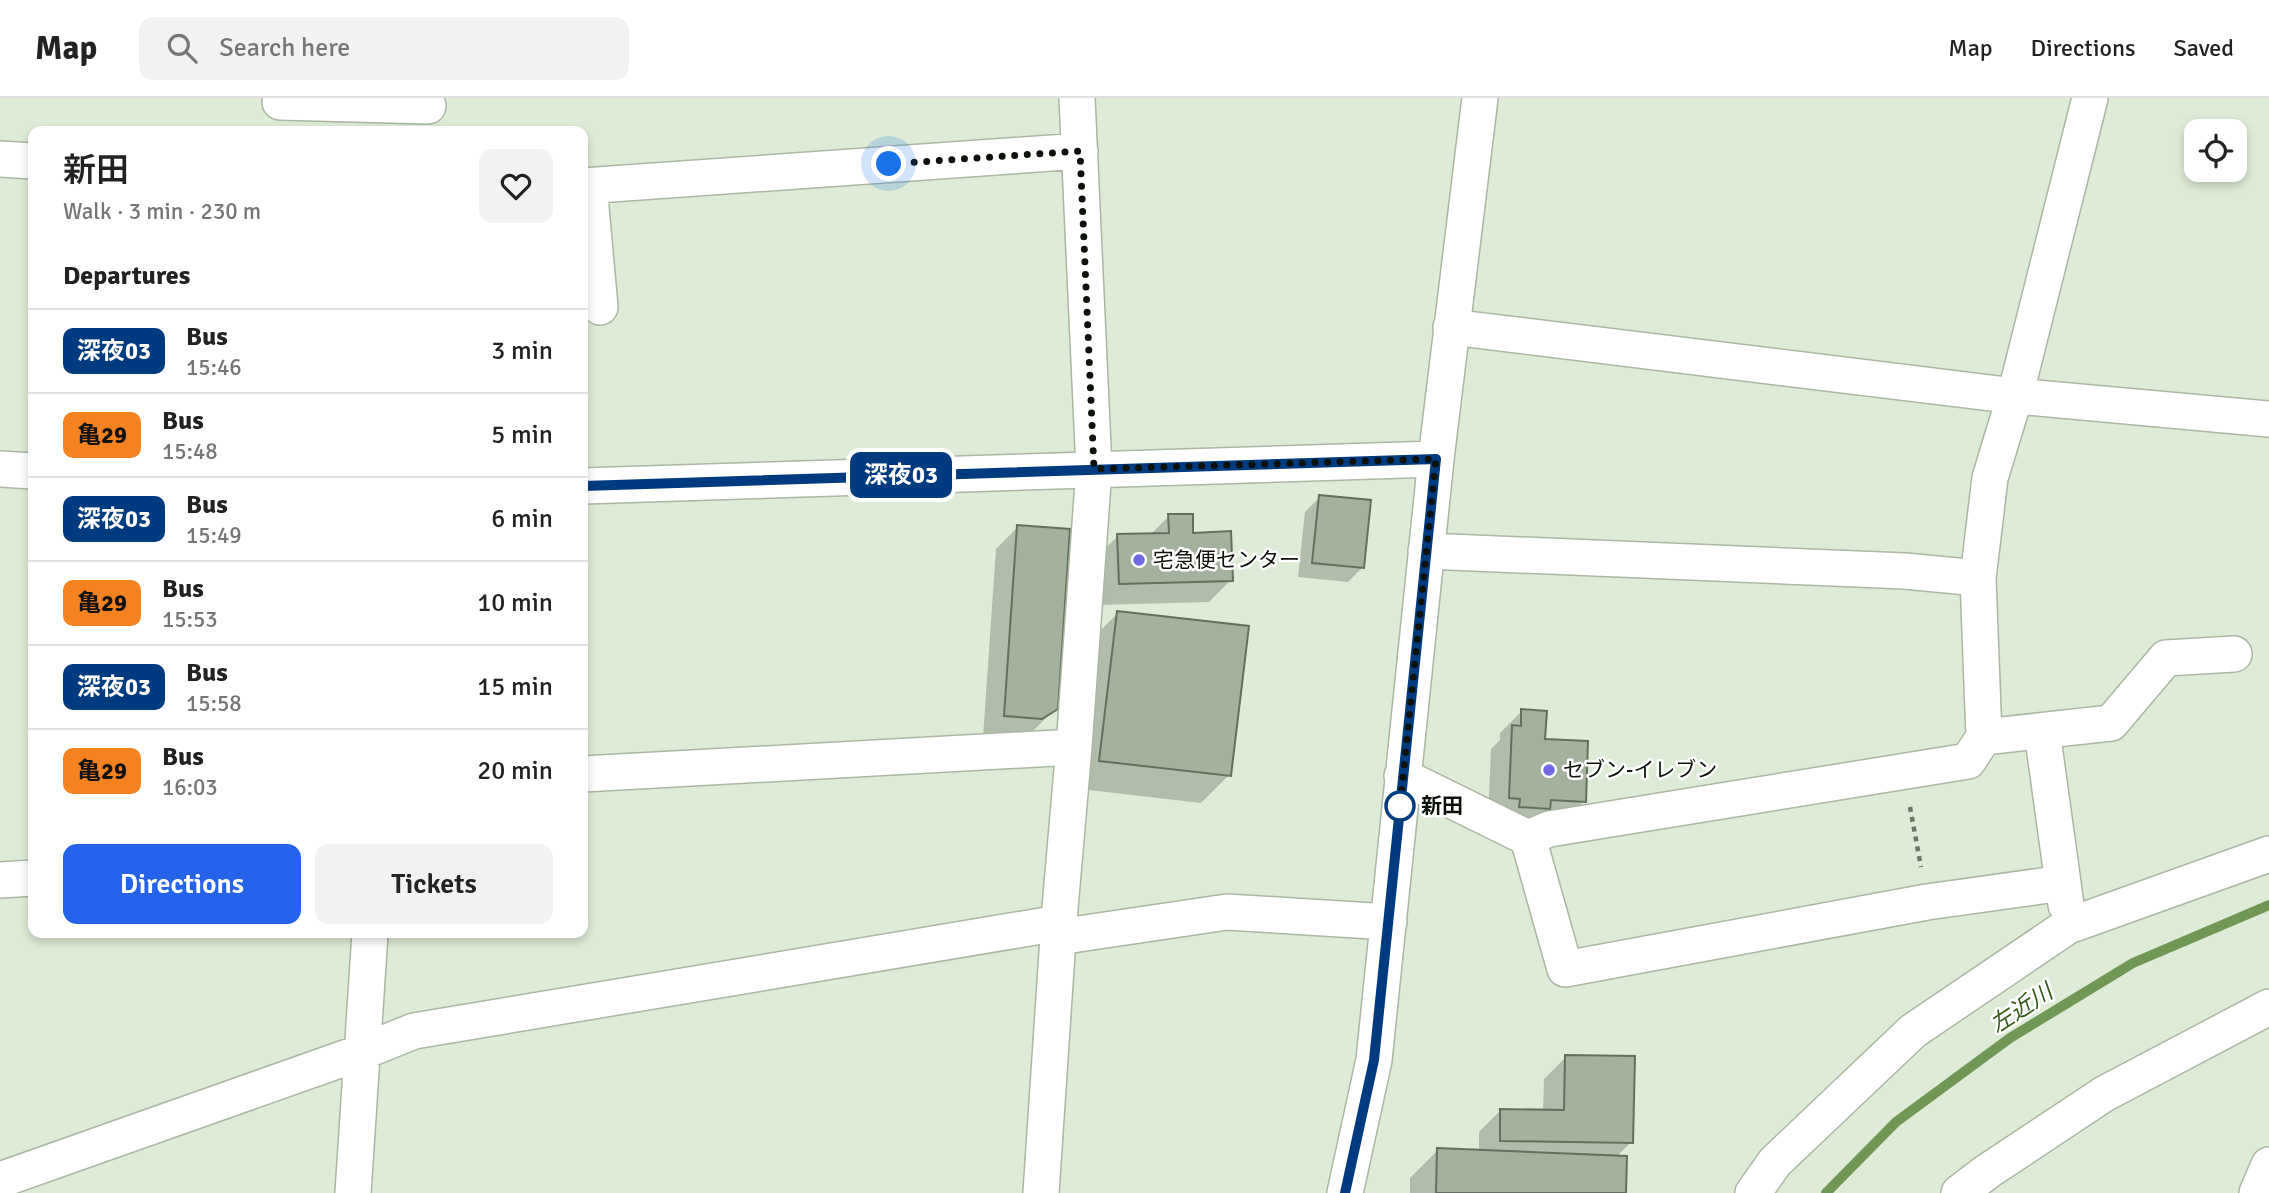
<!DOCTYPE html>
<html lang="en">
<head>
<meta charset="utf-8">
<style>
	body { margin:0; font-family:Signika,"Noto Sans JP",sans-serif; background:#f2f2f2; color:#222; height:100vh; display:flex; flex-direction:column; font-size:26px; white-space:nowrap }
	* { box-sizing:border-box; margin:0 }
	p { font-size:23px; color:#767676 }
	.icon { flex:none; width:38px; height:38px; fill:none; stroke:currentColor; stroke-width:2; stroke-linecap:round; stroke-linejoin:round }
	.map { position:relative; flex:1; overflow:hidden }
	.panel { position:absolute; left:28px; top:28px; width:560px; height:812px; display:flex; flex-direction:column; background:#fff; border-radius:14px; box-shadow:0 4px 10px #0003 }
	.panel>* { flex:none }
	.badge { padding:0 14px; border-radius:10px; font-size:24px; line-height:46px }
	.fabs { position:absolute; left:2184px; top:21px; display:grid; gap:14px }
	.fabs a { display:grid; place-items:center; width:63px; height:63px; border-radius:14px; background:#fff; box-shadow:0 4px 10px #0003; font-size:35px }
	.you { position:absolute; width:35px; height:35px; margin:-18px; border:5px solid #fff; border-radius:50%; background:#1a73e8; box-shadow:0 0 0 10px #1a73e833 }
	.map>.badge { position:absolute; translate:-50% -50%; box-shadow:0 0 0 4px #fff }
	h2 { padding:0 35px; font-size:26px; line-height:63px }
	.round { display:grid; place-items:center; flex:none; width:74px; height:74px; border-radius:14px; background:#f2f2f2 }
	.summary { display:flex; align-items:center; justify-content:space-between; height:119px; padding:0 35px }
	h1 { font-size:33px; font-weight:600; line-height:52px }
	.action { display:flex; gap:14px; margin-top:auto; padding:14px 35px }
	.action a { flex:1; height:80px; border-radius:14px; background:#2563eb; color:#fff; font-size:28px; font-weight:600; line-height:80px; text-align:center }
	.action a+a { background:#f2f2f2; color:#222 }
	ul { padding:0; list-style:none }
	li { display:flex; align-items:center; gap:21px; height:84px; padding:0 35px; border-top:2px solid #e0e0e0 }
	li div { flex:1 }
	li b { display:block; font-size:26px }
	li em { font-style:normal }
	li .badge { min-width:77px; font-weight:700; text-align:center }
	header { display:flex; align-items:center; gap:42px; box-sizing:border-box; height:98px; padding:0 35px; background:#fff; border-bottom:2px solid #e0e0e0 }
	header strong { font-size:33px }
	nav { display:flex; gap:38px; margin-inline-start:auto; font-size:24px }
	.search { width:490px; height:63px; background:#f2f2f2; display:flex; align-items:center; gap:18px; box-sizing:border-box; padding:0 24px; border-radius:14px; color:#767676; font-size:26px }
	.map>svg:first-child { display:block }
</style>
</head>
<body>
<header>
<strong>Map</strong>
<div class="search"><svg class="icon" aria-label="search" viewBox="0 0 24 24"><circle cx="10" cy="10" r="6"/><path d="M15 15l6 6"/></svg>Search here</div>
<nav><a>Map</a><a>Directions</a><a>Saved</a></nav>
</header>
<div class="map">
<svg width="2269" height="1095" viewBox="0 0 2269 1095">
	<rect width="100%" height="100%" fill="#deebd6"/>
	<path fill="#0003" d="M1320 399 1363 469 1348 484 1298 479 1305 414Z
		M1169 418 1231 482 1209 504 1098 507 1096 460 1118 438 1150 437Z
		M1018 429 1056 610 1034 632 1019 642 983 639 996 451Z
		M1118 515 1229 677 1201 705 1072 690 1090 543Z
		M1522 613 1584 703 1562 725 1488 721 1491 651 1500 642V635Z
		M1566 959 1631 1044 1616 1059 1624 1095H1410V1080L1438 1052 1479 1054V1034L1501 1012 1543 1013 1544 981Z"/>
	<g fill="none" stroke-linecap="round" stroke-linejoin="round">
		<path stroke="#709755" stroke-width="10" d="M1826 1095 1896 1024 2010 940 2133 865 2269 807"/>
	</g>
	<path fill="#a4b19c" stroke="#64705d" stroke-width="2" d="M1319 397 1371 402 1364 470 1312 465Z
		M1168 416H1193V435L1231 433 1233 483 1119 486 1117 436 1169 435Z
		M1017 427 1070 431 1058 611 1042 621 1004 618Z
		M1117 513 1249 528 1231 678 1099 663Z
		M1521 611 1547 613 1545 641 1588 643 1586 704 1551 702 1550 711 1519 709 1520 701 1509 700 1512 627 1521 628Z
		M1565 957 1635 958 1633 1045 1500 1043V1011L1564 1012Z
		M1437 1050 1627 1058 1626 1095H1436Z"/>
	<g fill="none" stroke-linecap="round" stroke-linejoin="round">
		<defs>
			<path id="minor" d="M2090 0 2015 298 1990 380 1978 480 1984 639 2111 625 2166 560 2234 556
				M280 4 428 8
				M0 61 33 63
				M583 88 1080 53
				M589 88 600 209
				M1451 229 2015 298 2269 321
				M0 371 33 373
				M583 388 1436 361
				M1426 453 1905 473 1978 480
				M2042 633 2066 807
				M583 676 1074 649
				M1402 678 1528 740 1565 871 1927 804 2063 785
				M1528 740 1549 731 1968 663 1984 639
				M0 782 33 780
				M1058 839 1227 814 1389 824
				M0 1082 362 954 414 933 1059 825
				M353 1095 370 835
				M1041 1095 1060 810 1074 649 1094 371 1077 0
				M1345 1095 1374 962 1436 361 1480 0
				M1753 1095 1775 1064 1913 933 2068 828 2269 756
				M1959 1095 1988 1073 2104 996 2269 909
				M2257 1095 2269 1067"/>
		</defs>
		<use href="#minor" stroke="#aab7a2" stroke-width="38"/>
		<path stroke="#6d7568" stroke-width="4.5" stroke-dasharray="5 5" stroke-linecap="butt" d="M1910 709 1921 769"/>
		<use href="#minor" stroke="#fff" stroke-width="35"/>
	</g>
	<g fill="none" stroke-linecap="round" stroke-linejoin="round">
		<defs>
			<path id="line" d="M583 388 1436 361 1374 962 1345 1095"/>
		</defs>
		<use href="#line" stroke="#fff" stroke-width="16"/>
		<use href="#line" stroke="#003b80" stroke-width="10"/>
		<path stroke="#0c110a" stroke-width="7" stroke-dasharray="0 12.6" d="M889 66 1080 53 1094 371 1436 361 1400 708"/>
	</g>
	<g fill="#7368e3" stroke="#fff" stroke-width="2.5">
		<circle cx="1139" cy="462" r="7"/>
		<circle cx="1549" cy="672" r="7"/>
	</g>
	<circle fill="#fff" stroke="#003b80" stroke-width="3.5" cx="1400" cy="708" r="14"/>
	<g text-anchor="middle" stroke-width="5" stroke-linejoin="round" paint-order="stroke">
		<g font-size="21" fill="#0c110a" stroke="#fff" text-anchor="start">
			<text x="1153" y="469">宅急便センター</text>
			<text x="1563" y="679">セブン-イレブン</text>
		</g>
		<g font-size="21" font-weight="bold" fill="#0c110a" stroke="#fff" text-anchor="start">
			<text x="1421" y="715">新田</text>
		</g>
		<g font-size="23" font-style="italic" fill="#355a15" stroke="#fff">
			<text transform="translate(2021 910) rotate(-33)" y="8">左近川</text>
		</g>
	</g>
</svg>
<div class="fabs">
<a><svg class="icon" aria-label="locate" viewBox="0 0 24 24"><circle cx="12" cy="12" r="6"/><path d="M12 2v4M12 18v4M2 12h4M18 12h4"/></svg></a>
</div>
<div class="you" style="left:889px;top:66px"></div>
<b class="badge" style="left:901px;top:377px;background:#003b80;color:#fff">深夜03</b>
<section class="panel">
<div class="summary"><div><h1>新田</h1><p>Walk · 3 min · 230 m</p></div><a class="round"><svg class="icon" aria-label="heart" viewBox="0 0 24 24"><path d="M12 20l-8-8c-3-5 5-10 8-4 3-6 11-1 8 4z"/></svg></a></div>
<h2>Departures</h2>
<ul>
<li><span class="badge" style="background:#003b80;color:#fff">深夜03</span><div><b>Bus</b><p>15:46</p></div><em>3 min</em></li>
<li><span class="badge" style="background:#f58220;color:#111">亀29</span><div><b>Bus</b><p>15:48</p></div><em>5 min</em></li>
<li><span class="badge" style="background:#003b80;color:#fff">深夜03</span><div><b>Bus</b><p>15:49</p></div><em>6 min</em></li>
<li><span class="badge" style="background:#f58220;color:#111">亀29</span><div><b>Bus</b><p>15:53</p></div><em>10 min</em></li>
<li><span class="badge" style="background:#003b80;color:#fff">深夜03</span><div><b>Bus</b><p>15:58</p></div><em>15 min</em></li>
<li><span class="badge" style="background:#f58220;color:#111">亀29</span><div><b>Bus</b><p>16:03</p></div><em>20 min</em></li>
</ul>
<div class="action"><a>Directions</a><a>Tickets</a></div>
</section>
</div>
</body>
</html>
